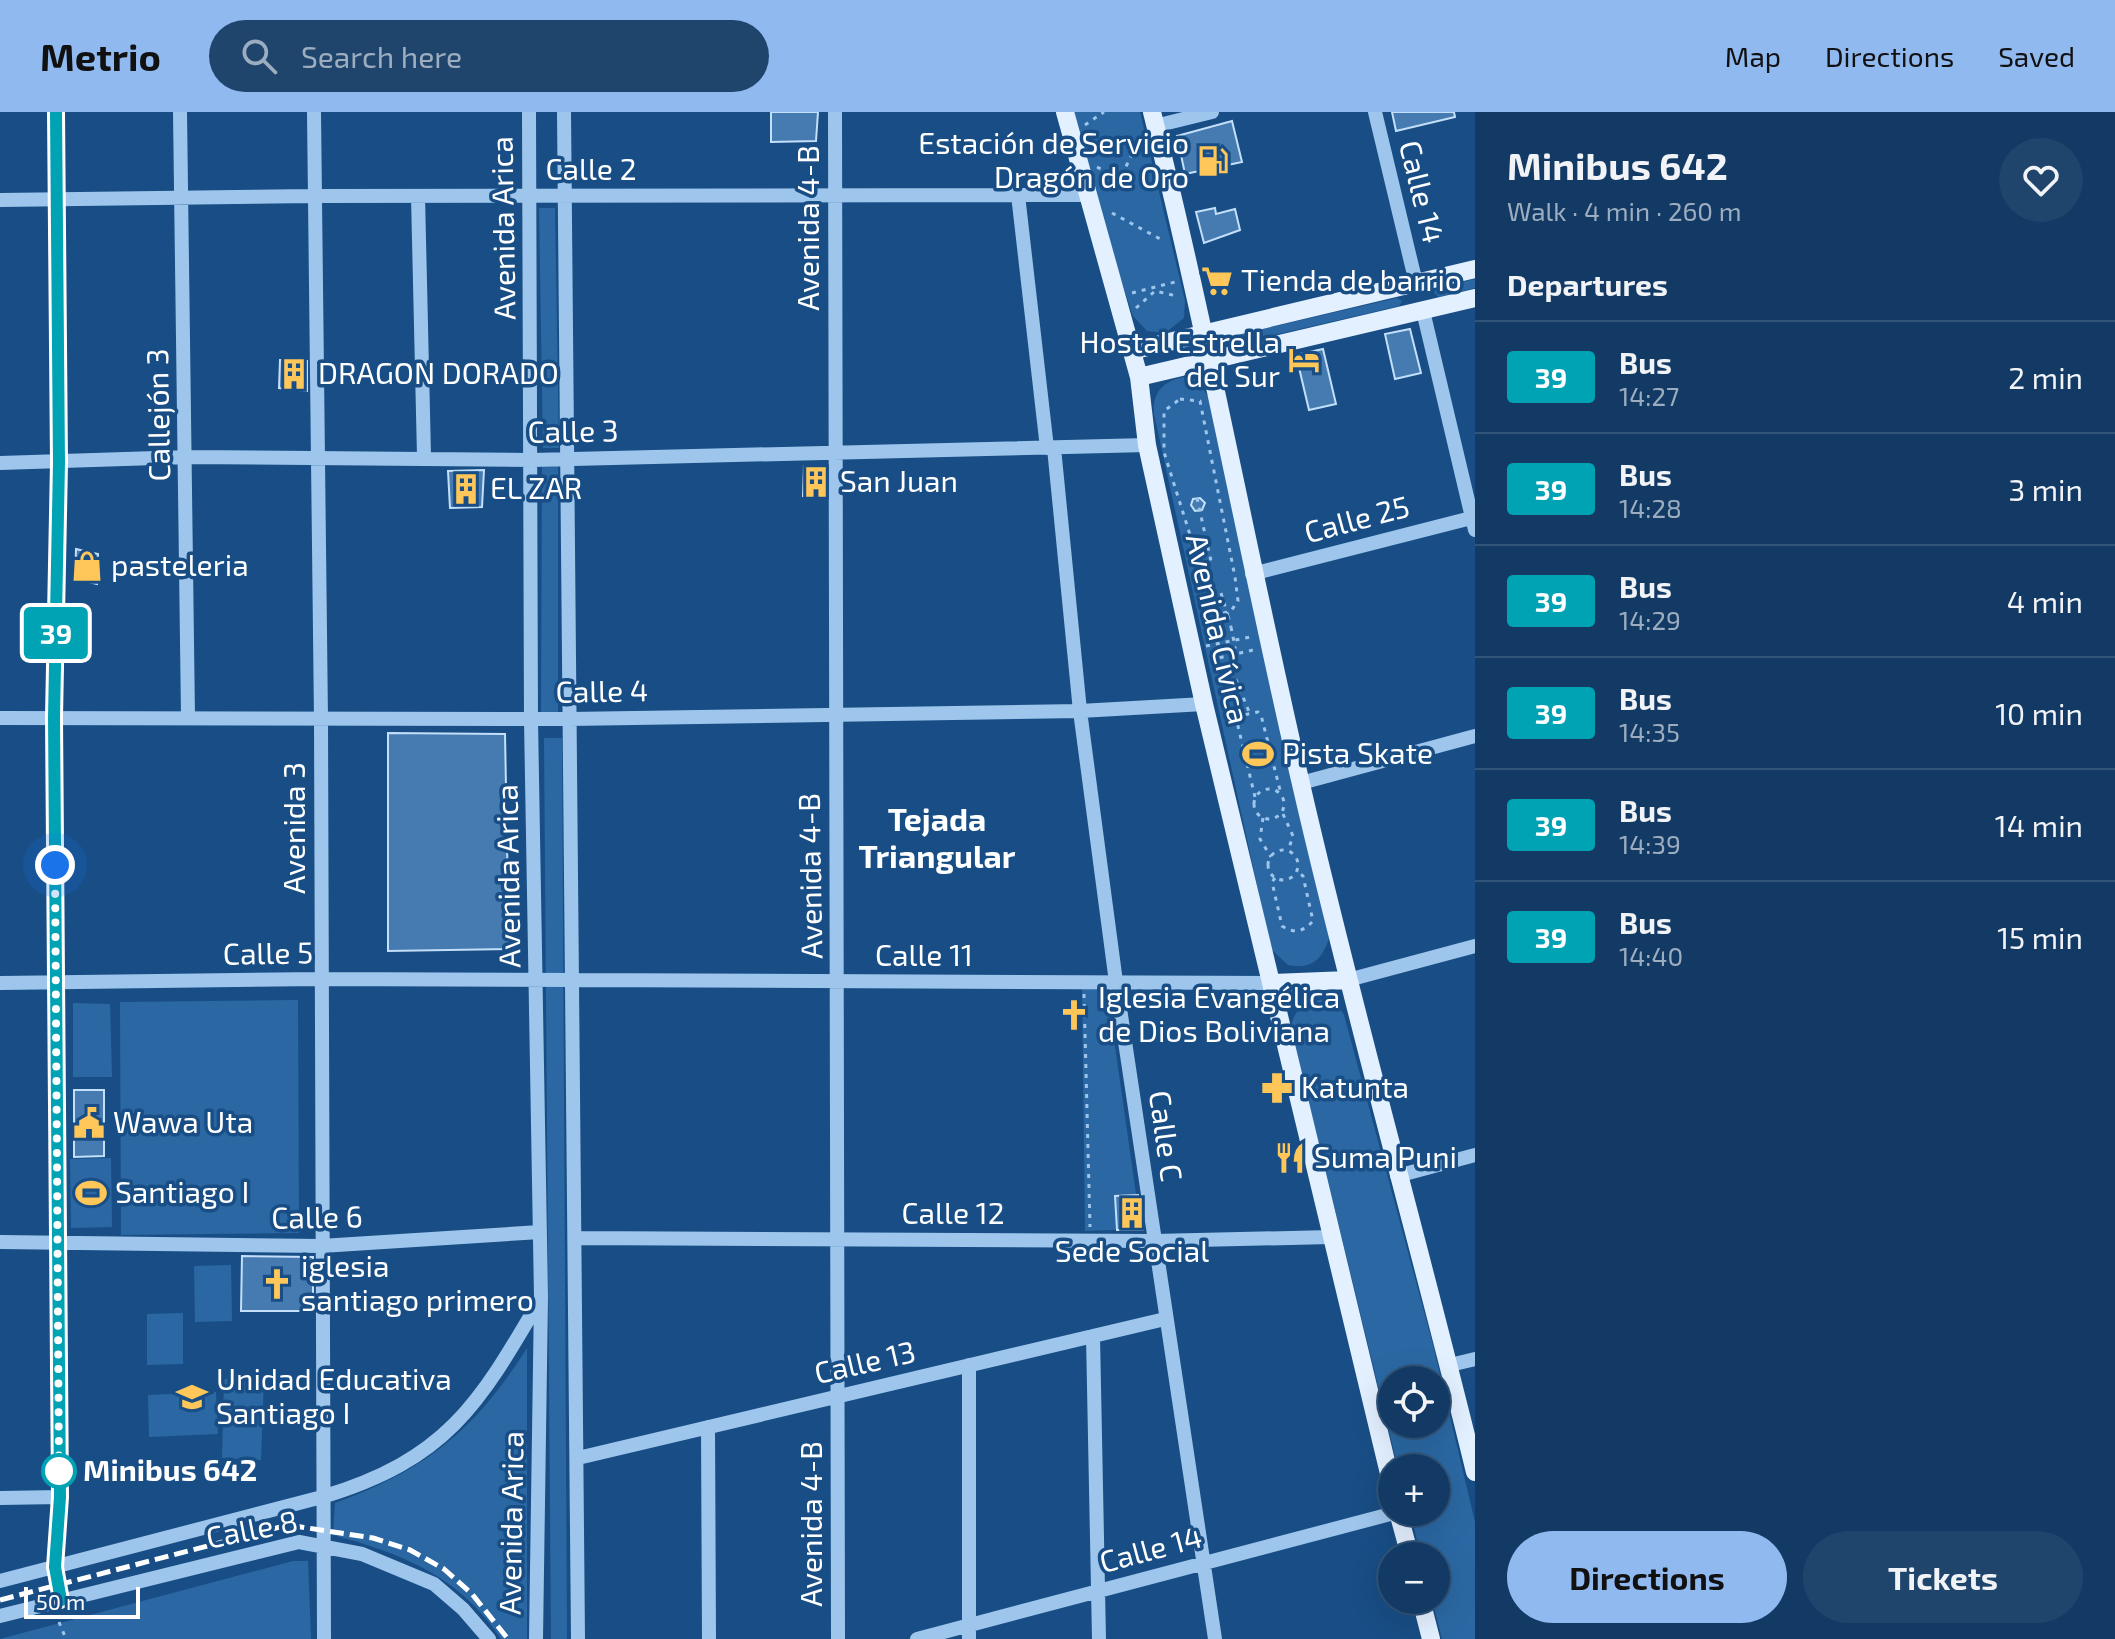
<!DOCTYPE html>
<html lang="en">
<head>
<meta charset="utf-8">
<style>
	body { margin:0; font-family:"Exo 2",sans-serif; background:#1f456d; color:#f1f3f6; height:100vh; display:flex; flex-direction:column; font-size:30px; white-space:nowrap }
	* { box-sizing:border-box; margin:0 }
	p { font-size:26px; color:#9cadbf }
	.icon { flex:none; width:44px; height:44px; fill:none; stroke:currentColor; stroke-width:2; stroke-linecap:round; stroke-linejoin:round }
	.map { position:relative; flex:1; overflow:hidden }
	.drawer { display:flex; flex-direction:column; background:#123a64; width:640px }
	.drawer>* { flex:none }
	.badge { padding:0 16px; border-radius:6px; font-size:28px; line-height:52px }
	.fabs { position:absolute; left:1378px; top:1254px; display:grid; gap:16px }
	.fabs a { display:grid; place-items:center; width:72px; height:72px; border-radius:50%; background:#123a64; box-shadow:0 8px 32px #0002,0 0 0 2px #315478; font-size:40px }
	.scale { position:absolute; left:24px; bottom:20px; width:116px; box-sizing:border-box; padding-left:8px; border:4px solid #fff; border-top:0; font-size:22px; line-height:28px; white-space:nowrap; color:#fff; -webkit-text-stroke:6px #184e85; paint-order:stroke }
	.you { position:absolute; width:40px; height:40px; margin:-20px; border:6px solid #fff; border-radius:50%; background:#1a73e8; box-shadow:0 0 0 12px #1a73e833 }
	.map>.badge { position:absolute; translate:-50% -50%; box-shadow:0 0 0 4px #fff }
	h2 { padding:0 32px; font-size:30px; line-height:72px }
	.round { display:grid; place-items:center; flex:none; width:84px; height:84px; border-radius:42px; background:#1f456d }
	.overview { display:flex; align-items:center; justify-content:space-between; height:136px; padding:0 32px }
	h1 { font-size:38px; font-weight:700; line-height:60px }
	.cta { display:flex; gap:16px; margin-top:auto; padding:16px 32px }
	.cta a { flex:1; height:92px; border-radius:48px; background:#90b9f0; color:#111; font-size:32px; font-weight:700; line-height:92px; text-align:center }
	.cta a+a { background:#1f456d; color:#f1f3f6 }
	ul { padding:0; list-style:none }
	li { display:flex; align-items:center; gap:24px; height:112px; padding:0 32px; border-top:2px solid #315478 }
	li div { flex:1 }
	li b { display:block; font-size:30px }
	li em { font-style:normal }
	li .badge { min-width:88px; font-weight:700; text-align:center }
	header { display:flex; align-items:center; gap:48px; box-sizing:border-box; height:112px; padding:0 40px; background:#90b9f0; color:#111 }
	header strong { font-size:38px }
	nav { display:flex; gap:44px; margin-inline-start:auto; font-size:28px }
	.search { width:560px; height:72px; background:#1f456d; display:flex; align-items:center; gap:20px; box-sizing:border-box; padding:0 28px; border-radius:44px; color:#9cadbf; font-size:30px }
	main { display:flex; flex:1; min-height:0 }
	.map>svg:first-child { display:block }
</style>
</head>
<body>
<header>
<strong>Metrio</strong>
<div class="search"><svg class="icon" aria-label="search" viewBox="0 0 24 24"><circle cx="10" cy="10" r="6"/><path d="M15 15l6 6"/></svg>Search here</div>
<nav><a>Map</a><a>Directions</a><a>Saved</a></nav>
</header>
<main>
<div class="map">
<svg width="1475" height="1527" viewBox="0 0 1475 1527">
	<rect width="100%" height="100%" fill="#184e85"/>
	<path fill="#2b68a3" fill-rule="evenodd" d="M1073 0H1140L1185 189 1184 206 1165 221 1147 219 1133 204 1084 56Z
		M539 96H555L559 336H543Z
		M1475 167V176L1439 185 1434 181 1437 176Z
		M1397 186 1402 189 1399 194 1235 232 1230 229 1232 224Z
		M1184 265 1196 267 1210 287 1329 826C1323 847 1311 858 1288 853L1271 837 1154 302C1152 281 1163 269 1184 265Z
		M542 352H558V601H541Z
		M544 626H562L567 1527H551Z
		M1082 876 1102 878 1109 892 1141 1117 1085 1119Z
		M1327 887 1337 892 1344 903 1433 1233 1475 1410V1527H1442L1432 1488H1436V1444H1421L1410 1400H1436V1356H1398L1291 917C1293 896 1306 889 1327 887ZM1392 1268H1436V1312H1392Z
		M298 888 299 1121 121 1123 120 890Z
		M73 891 110 892 112 965H73Z
		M111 1046 112 1115 71 1116 70 1047Z
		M231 1153 232 1209 195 1210 194 1154Z
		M183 1201V1252L147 1253V1202Z
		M527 1236V1527H501C461 1465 401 1441 333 1423L335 1391C426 1358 475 1318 527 1236Z
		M224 1267H264L261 1348 222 1346Z
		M216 1280 218 1322 149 1325 148 1283Z
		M293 1449H308L311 1527H0Z"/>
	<path fill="#457bb0" stroke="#c3dff9" stroke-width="2" d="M771 0H818L816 29 771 30Z
		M1392 0H1454L1455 5 1396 19Z
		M1232 9 1242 50 1185 62 1177 24Z
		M1215 96 1216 102 1235 97 1240 118 1204 131 1196 100Z
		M1410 217 1421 261 1395 267 1385 222Z
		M1323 237 1336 292 1309 298 1296 243Z
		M280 248 307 249V279L279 276Z
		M804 354 826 356V385L803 384Z
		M484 358 482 395 450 396 448 359Z
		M1200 386 1205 391 1202 398 1195 399 1191 393 1193 387Z
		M76 437 98 442 97 472 75 467Z
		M388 621 505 622 509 837 388 839Z
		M74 978H104V1044L74 1045Z
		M1138 1083 1143 1118H1117L1115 1084Z
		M242 1144 313 1145V1199H241Z"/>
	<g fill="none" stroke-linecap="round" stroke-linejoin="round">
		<path stroke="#9ec6ec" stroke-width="3" stroke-dasharray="4 6" stroke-linecap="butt" d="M1085 13 1104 0
			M1097 55 1120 67 1133 40
			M1112 101 1164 129
			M1132 181 1175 170
			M1136 196 1155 179 1177 184
			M1180 287 1200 289 1235 465 1238 489 1231 499 1220 502 1208 497 1199 486 1196 442 1164 340V299Z
			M1197 386 1211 449
			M1228 504 1231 515
			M1206 534 1250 525
			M1210 548 1253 538
			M1232 558 1250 602
			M1254 692a15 15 0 1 1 30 0a15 15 0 1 1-30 0Z
			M1255 685 1237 610 1239 604 1258 600 1261 603 1281 682
			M1283 702 1293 724 1288 739
			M1263 706 1260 727 1271 745
			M1268 753a15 15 0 1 1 30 0a15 15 0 1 1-30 0Z
			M1275 766 1272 770 1282 814C1294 822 1303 820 1313 809L1303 764 1298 760
			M1084 882 1090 1115
			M59 1510 66 1527"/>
		<path stroke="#9ec6ec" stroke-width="14" d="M56 0 59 351 54 605 60 1385 55 1455 61 1488
			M180 0 188 605
			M314 0 321 608 324 1527
			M529 0 531 608 541 1185 536 1527
			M564 0 578 1527
			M835 0 838 1527
			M1375 0 1416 171
			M1155 14 1212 0
			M1018 83 1047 336
			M418 84 424 344
			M0 88 313 84 1085 83
			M1423 199 1475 418
			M1054 336 1080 599 1116 870 1215 1527
			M0 351 187 345 532 348 1147 333
			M1252 462 1475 405
			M0 606 569 607 1080 599 1204 592
			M1301 671 1475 624
			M1348 868 1475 834
			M0 871 320 867 1273 871
			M1397 1064 1475 1043
			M575 1126 1154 1129 1331 1125
			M0 1130 321 1134 540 1120
			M1093 1224 1099 1527
			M1450 1253 1475 1247
			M708 1315 709 1527
			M578 1346 1165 1207
			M0 1386 60 1385
			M0 1469 322 1385C447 1347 478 1294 541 1186
			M0 1504 299 1430 362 1442 434 1472 463 1497 489 1527
			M917 1527 1398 1400
			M969 1527V1253"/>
		<path stroke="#e3f0ff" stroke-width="18" d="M1065 0 1139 265 1147 333 1204 592 1392 1374
			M1152 0C1208 223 1249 449 1301 672 1354 903 1419 1130 1475 1360
			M1131 239 1475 157
			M1139 265 1475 186
			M1273 871 1348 868
			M1398 1400 1410 1444
			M1421 1488 1431 1527"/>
		<path stroke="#fff" stroke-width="5" stroke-dasharray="14 6" stroke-linecap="butt" d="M0 1488 288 1413 373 1426 410 1438 444 1457 472 1482 508 1527"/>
		<path stroke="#9ec6ec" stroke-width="3" stroke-dasharray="4 6" stroke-linecap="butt" d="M1221 481 1228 504
			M1231 515 1235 535 1232 558"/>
	</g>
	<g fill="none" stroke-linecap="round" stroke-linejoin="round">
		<defs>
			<path id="line" d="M56 0 59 351 54 605 60 1385 55 1455 61 1488"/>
		</defs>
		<use href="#line" stroke="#fff" stroke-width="18"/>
		<use href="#line" stroke="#00a3b4" stroke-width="12"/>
		<path stroke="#fff" stroke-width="8" stroke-dasharray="0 14.4" d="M55 753 59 1359"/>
	</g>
	<defs>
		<symbol id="fuel-bare" viewBox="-9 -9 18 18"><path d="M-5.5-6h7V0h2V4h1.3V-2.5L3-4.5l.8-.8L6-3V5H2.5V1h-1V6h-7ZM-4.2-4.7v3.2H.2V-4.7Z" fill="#ffc659" stroke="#184e85" stroke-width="2.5" paint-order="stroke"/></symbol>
		<symbol id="supermarket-bare" viewBox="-9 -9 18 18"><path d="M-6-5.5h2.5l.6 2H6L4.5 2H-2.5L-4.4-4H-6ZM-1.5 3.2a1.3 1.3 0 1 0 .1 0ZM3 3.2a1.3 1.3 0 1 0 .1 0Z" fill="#ffc659" stroke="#184e85" stroke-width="2.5" paint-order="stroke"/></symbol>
		<symbol id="hotel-bare" viewBox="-9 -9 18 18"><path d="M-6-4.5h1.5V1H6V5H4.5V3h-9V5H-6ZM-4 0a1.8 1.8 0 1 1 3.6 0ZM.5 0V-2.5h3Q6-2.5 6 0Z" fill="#ffc659" stroke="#184e85" stroke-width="2.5" paint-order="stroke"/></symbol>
		<symbol id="building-bare" viewBox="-9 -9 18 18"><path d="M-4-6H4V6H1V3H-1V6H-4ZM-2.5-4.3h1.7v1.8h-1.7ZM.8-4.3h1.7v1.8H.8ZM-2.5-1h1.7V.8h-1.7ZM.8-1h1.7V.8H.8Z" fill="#ffc659" stroke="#184e85" stroke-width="2.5" paint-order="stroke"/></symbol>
		<symbol id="shop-bare" viewBox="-9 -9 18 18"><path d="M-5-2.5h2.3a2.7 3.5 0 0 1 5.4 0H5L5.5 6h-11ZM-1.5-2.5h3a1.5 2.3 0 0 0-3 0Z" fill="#ffc659" stroke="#184e85" stroke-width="2.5" paint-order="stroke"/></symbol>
		<symbol id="stadium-bare" viewBox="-9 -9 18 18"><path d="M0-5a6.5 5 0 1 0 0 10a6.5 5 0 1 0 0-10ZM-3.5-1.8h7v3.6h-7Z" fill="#ffc659" stroke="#184e85" stroke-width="2.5" paint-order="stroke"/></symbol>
		<symbol id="church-bare" viewBox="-9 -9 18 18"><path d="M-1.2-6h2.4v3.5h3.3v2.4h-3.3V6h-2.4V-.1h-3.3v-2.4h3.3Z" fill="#ffc659" stroke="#184e85" stroke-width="2.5" paint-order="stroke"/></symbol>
		<symbol id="pharmacy-bare" viewBox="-9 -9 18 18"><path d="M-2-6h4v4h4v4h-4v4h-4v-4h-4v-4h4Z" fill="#ffc659" stroke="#184e85" stroke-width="2.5" paint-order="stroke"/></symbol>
		<symbol id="civic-bare" viewBox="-9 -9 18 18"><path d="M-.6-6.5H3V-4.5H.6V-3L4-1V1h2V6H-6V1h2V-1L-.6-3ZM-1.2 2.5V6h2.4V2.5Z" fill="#ffc659" stroke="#184e85" stroke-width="2.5" paint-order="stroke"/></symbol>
		<symbol id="restaurant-bare" viewBox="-9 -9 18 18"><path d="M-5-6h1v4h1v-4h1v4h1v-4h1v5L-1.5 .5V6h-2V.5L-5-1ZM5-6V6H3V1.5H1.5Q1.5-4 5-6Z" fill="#ffc659" stroke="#184e85" stroke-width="2.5" paint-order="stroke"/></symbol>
		<symbol id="school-bare" viewBox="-9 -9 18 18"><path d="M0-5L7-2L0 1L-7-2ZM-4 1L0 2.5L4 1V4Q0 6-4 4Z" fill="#ffc659" stroke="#184e85" stroke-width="2.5" paint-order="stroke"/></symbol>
	</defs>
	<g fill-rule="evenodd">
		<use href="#fuel-bare" x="1191" y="27" width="44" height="44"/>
		<use href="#supermarket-bare" x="1195" y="147" width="44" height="44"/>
		<use href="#hotel-bare" x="1282" y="226" width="44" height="44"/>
		<use href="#building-bare" x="272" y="240" width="44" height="44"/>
		<use href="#building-bare" x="794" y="348" width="44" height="44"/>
		<use href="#building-bare" x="444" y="355" width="44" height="44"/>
		<use href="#shop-bare" x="65" y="432" width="44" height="44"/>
		<use href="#stadium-bare" x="1236" y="620" width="44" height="44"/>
		<use href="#church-bare" x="1052" y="881" width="44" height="44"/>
		<use href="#pharmacy-bare" x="1255" y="954" width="44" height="44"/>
		<use href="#civic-bare" x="67" y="989" width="44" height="44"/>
		<use href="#restaurant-bare" x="1268" y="1024" width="44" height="44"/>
		<use href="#stadium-bare" x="69" y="1059" width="44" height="44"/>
		<use href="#building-bare" x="1110" y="1079" width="44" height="44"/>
		<use href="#church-bare" x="255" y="1150" width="44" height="44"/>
		<use href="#school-bare" x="170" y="1263" width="44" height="44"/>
	</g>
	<circle fill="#fff" stroke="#00a3b4" stroke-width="4" cx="59" cy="1359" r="16"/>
	<g text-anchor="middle" stroke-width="7" stroke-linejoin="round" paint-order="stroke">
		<g font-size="30" fill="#fff" stroke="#184e85" text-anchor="start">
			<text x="1189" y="42" text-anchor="end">Estación de Servicio<tspan x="1189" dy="34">Dragón de Oro</tspan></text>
			<text x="1241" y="179">Tienda de barrio</text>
			<text x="1280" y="241" text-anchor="end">Hostal Estrella<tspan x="1280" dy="34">del Sur</tspan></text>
			<text x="318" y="272">DRAGON DORADO</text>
			<text x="840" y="380">San Juan</text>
			<text x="490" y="387">EL ZAR</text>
			<text x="111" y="464">pasteleria</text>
			<text x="1282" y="652">Pista Skate</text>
			<text x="1098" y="896">Iglesia Evangélica<tspan x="1098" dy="34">de Dios Boliviana</tspan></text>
			<text x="1301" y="986">Katunta</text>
			<text x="113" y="1021">Wawa Uta</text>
			<text x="1314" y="1056">Suma Puni</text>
			<text x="115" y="1091">Santiago I</text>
			<text x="1132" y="1150" text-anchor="middle">Sede Social</text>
			<text x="301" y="1165">iglesia<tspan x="301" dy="34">santiago primero</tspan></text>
			<text x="216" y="1278">Unidad Educativa<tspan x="216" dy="34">Santiago I</tspan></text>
		</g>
		<g font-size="30" fill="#fff" stroke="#184e85">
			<text x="591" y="68">Calle 2</text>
			<text transform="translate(1421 80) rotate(76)" y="10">Calle 14</text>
			<text transform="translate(504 116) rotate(-91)" y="10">Avenida Arica</text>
			<text transform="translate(809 116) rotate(-90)" y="10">Avenida 4-B</text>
			<text transform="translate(159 303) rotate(-91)" y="10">Callejón 3</text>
			<text transform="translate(573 320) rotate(-1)" y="10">Calle 3</text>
			<text transform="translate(1357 408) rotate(-15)" y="10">Calle 25</text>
			<text transform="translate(1217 517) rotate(77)" y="10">Avenida Cívica</text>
			<text transform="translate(602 580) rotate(-1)" y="10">Calle 4</text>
			<text transform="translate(295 716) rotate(-90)" y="10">Avenida 3</text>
			<text transform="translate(509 764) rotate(-91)" y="10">Avenida Arica</text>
			<text transform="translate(811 764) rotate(-91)" y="10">Avenida 4-B</text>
			<text transform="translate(268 842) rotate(-1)" y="10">Calle 5</text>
			<text x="924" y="854">Calle 11</text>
			<text transform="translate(1165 1024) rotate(82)" y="10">Calle C</text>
			<text x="953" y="1112">Calle 12</text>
			<text transform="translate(317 1106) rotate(-1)" y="10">Calle 6</text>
			<text transform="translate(865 1251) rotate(-13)" y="10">Calle 13</text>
			<text transform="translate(512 1411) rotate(-89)" y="10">Avenida Arica</text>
			<text transform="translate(812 1412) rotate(-90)" y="10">Avenida 4-B</text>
			<text transform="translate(252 1418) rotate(-11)" y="10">Calle 8</text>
			<text transform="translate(1151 1438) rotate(-15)" y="10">Calle 14</text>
		</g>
		<g font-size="30" font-weight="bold" fill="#fff" stroke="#184e85" text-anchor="start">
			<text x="83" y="1369">Minibus 642</text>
		</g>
		<g font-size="32" font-weight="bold" fill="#fff" stroke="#184e85">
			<text x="937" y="719">Tejada<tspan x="937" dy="37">Triangular</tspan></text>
		</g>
	</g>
</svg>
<div class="fabs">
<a><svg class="icon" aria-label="locate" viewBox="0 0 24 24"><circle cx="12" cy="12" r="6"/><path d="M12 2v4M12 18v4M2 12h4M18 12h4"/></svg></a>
<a>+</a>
<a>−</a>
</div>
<div class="scale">50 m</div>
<div class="you" style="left:55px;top:753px"></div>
<b class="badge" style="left:56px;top:521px;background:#00a3b4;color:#fff">39</b>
</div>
<section class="drawer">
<div class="overview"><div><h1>Minibus 642</h1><p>Walk · 4 min · 260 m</p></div><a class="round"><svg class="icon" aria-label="heart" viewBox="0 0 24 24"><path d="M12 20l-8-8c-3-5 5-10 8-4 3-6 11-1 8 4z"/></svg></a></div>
<h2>Departures</h2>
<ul>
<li><span class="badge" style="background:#00a3b4;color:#fff">39</span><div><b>Bus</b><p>14:27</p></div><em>2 min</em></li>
<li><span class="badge" style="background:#00a3b4;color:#fff">39</span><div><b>Bus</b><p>14:28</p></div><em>3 min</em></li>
<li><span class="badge" style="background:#00a3b4;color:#fff">39</span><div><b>Bus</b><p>14:29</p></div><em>4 min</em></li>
<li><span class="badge" style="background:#00a3b4;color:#fff">39</span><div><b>Bus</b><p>14:35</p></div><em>10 min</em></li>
<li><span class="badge" style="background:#00a3b4;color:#fff">39</span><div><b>Bus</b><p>14:39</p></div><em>14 min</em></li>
<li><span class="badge" style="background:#00a3b4;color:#fff">39</span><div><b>Bus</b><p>14:40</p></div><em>15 min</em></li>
</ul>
<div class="cta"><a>Directions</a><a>Tickets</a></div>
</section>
</main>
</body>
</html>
